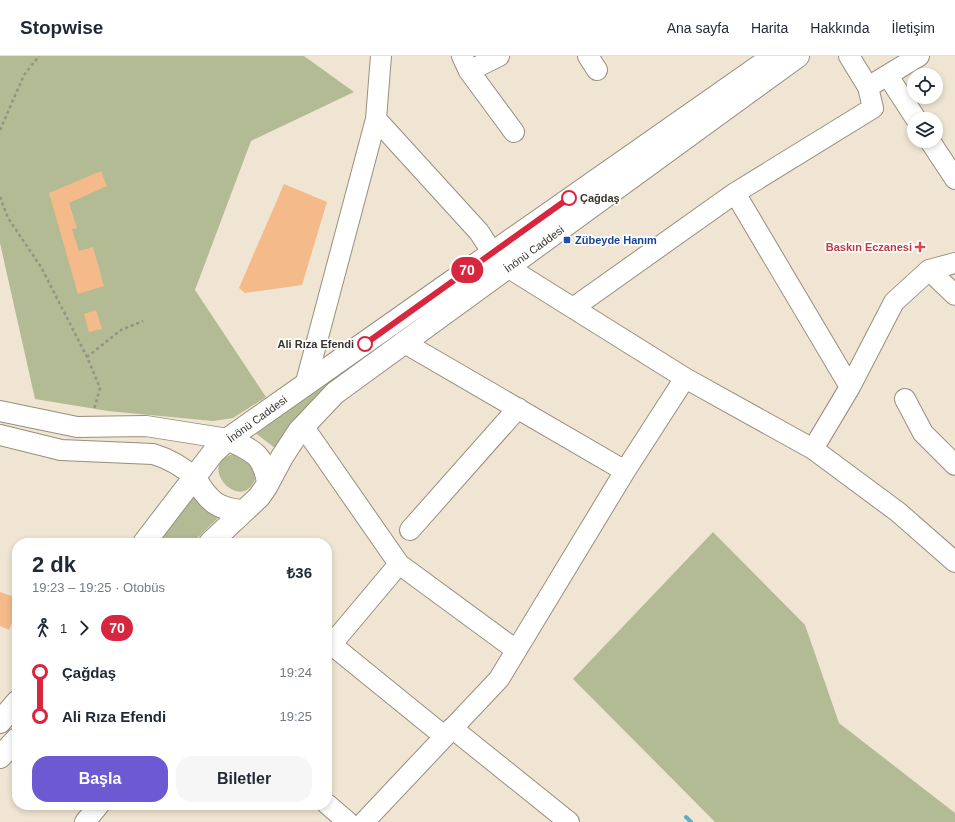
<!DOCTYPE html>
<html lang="tr">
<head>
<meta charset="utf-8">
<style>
	body { margin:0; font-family:Helvetica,sans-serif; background:#f6f6f7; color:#1f2937; height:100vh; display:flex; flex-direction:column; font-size:15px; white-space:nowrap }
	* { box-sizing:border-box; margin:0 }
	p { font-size:13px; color:#747a83 }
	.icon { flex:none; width:22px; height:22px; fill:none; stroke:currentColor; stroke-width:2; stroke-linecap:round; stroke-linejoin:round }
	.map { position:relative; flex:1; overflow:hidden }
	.drawer { position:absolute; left:12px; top:482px; width:320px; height:272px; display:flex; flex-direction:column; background:#fff; border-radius:16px; box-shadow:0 2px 6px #0003 }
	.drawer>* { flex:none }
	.badge { padding:0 8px; border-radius:13px; font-size:14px; line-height:26px }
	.buttons { position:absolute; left:907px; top:12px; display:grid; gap:8px }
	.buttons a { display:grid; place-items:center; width:36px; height:36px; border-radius:50%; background:#fff; box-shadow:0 2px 6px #0003; font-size:20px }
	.map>.badge { position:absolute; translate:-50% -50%; box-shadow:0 0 0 2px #fff }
	.legs { display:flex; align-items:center; gap:6px; height:44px; padding:0 20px; font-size:13px }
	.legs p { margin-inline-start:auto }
	.head { display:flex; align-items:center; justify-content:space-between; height:68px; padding:0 20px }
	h1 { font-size:22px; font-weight:700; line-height:30px }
	.button { display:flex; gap:8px; margin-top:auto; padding:8px 20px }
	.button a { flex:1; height:46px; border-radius:16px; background:#6d59d2; color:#fff; font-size:16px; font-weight:700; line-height:46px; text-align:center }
	.button a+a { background:#f6f6f7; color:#1f2937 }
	ul { padding:0 20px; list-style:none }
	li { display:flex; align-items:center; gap:14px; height:44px; font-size:15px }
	li i { display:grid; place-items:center; width:6px; height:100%; margin:0 5px; background:currentColor }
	li i::after { content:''; width:10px; height:10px; margin:-5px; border:3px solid; border-radius:50%; background:#fff }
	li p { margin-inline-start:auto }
	li:first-child i { background:linear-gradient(#0000 50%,currentColor 0) }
	li:last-child i { background:linear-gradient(currentColor 50%,#0000 0) }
	header { display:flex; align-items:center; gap:24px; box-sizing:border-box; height:56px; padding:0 20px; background:#fff; border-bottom:1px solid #e0e1e3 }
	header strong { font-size:19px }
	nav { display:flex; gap:22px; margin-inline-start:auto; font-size:14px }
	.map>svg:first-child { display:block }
</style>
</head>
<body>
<header>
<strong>Stopwise</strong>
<nav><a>Ana sayfa</a><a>Harita</a><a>Hakkında</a><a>İletişim</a></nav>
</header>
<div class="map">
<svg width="955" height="766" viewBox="0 0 955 766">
	<rect width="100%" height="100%" fill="#efe5d2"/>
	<path fill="#b2bb93" d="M0 0H304L354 36 251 85 195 234 266 341 233 362 213 365 108 355 35 343 0 187Z
		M337 320 297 363 275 392 254 376Z
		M238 397 244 398 257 418C244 465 190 404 238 397Z
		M196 435 221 459 192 487H155Z
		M713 476 805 569 839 667 955 757V766H715L573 623Z"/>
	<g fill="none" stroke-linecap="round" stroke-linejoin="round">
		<path stroke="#58afcb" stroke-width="4" d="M686 761 691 766"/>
	</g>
	<path fill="#f4ba89" d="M101 115 107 130 69 147 77 172 72 173 79 195 93 191 104 230 78 238 49 137Z
		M284 128 327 146 302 229 245 237 239 232Z
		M96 254 102 273 89 276 84 258Z
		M0 536 17 542V553L9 574 0 570Z"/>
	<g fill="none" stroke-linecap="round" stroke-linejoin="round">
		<defs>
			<path id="minor" d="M381 0 376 63 479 176 492 196 509 212 685 322 813 393 898 456 955 506
				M462 0 469 15 514 76
				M588 0 597 14
				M849 0 868 31
				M469 15 499 0
				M888 20 916 63
				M930 85 955 123
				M735 137 850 331
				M929 214 955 239
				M573 252 735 137 873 52 868 31 919 0
				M403 286 625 415
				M305 330 376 63
				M905 343 923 377 955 409
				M0 355 77 371 146 370 228 383
				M303 370 399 508
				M0 379 61 394 153 398C170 403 183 411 195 422
				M813 393 850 331 894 246 929 214 955 207
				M410 474 518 352
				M327 585 444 680
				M331 589 399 508 516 594
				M452 672 569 766
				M327 748 348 766
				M85 766 99 749
				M364 766 499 623 625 415 685 322"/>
			<path id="major" d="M228 383C253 395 263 398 268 426
				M195 422C208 445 218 454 244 455
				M144 487 213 397 228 383C410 255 591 127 774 0
				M210 487 259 441 266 431 282 401 299 375 335 337 798 0
				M0 666 17 646
				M0 701 17 683"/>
		</defs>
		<use href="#minor" stroke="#988e7d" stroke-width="22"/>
		<use href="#major" stroke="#988e7d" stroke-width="24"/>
		<path stroke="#979083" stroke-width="2.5" stroke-dasharray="3 3" stroke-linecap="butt" d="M0 74 24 19 39 0
			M0 141 8 162 41 211 87 301 100 332 94 354
			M87 301 121 274 143 265"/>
		<use href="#minor" stroke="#fff" stroke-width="20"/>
		<use href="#major" stroke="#fff" stroke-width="22"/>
	</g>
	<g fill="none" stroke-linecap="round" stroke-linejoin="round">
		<defs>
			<path id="line-1" d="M365 288 569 142"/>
		</defs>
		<use href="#line-1" stroke="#fff" stroke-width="9"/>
		<use href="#line-1" stroke="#d7263d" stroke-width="6"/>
	</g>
	<g fill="#fff" stroke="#d7263d" stroke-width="2">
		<circle cx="569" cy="142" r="7"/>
		<circle cx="365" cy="288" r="7"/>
	</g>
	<rect fill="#1a4fb4" stroke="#fff" stroke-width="1.5" x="563" y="180" width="8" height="8" rx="2"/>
	<path fill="#e0444e" stroke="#fff" stroke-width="1.5" d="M918 185h4v4h4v4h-4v4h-4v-4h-4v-4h4z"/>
	<g text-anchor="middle" stroke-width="3.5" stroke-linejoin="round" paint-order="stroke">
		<g font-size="11" font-weight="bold" fill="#38342d" stroke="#fff" text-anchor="start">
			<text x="580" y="146">Çağdaş</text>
			<text x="354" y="292" text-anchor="end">Ali Rıza Efendi</text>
		</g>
		<g font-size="11" font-weight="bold" fill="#164399" stroke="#fff" text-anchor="start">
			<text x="575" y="188">Zübeyde Hanım</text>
		</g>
		<g font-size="11" font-weight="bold" fill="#be3a42" stroke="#fff" text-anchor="end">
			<text x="912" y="195">Baskın Eczanesi</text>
		</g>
		<g font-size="11" fill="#38342d" stroke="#fff">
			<text transform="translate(534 193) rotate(-36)" y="4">İnönü Caddesi</text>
			<text transform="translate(257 363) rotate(-36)" y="4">İnönü Caddesi</text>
		</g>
	</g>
</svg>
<div class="buttons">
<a><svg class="icon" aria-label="locate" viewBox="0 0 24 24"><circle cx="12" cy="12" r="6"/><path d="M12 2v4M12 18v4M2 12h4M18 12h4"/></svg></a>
<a><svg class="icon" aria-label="layers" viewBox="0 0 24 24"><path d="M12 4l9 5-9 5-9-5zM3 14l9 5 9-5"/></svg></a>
</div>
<b class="badge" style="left:467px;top:214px;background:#d7263d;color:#fff">70</b>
<section class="drawer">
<div class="head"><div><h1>2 dk</h1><p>19:23 – 19:25 · Otobüs</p></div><b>₺36</b></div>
<div class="legs"><svg class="icon" aria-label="walk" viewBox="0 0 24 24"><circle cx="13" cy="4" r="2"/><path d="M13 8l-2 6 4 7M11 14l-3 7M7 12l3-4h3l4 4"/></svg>1<svg class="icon" aria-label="forward" viewBox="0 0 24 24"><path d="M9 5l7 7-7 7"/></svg><b class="badge" style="background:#d7263d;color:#fff">70</b></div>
<ul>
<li><i style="color:#d7263d"></i><b>Çağdaş</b><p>19:24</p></li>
<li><i style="color:#d7263d"></i><b>Ali Rıza Efendi</b><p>19:25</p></li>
</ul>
<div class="button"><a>Başla</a><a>Biletler</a></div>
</section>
</div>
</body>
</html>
